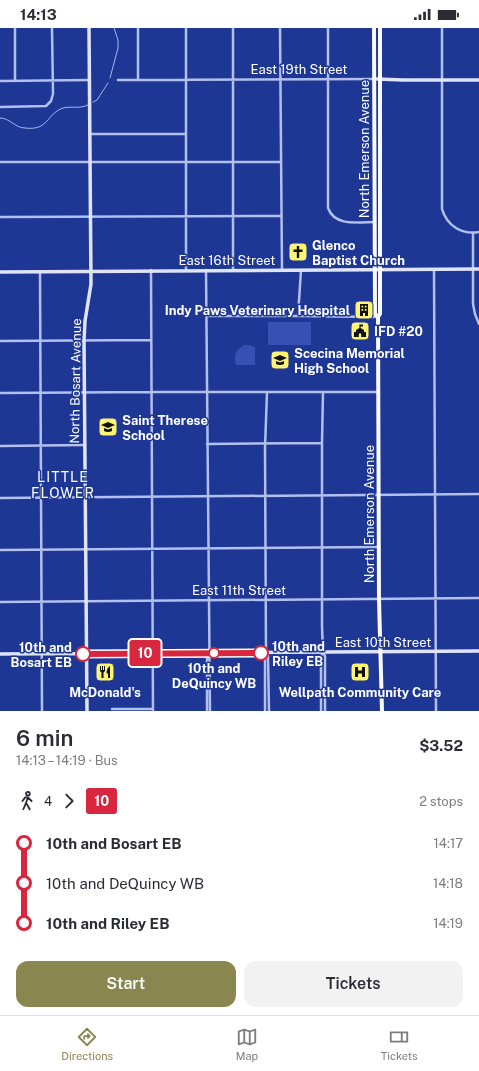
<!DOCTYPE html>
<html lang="en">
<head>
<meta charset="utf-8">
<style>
	body { margin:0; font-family:"Public Sans",sans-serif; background:#f2f2f3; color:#2b2b33; height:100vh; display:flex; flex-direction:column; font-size:15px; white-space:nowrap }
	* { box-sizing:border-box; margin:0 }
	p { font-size:13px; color:#7c7c81 }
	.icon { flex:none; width:22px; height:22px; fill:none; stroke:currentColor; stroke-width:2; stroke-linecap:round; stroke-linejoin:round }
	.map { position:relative; height:683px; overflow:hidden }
	.drawer { display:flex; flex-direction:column; background:#fff; flex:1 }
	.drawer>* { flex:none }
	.badge { padding:0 8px; border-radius:3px; font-size:14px; line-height:26px }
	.map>.badge { position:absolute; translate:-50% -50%; box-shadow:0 0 0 2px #fff }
	.legs { display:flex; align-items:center; gap:6px; height:44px; padding:0 16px; font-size:13px }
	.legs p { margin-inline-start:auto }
	.summary { display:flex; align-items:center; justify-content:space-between; height:68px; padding:0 16px }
	h1 { font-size:22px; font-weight:600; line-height:30px }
	.action { display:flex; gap:8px; margin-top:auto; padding:8px 16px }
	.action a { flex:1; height:46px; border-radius:12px; background:#8a864f; color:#fff; font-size:16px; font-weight:600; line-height:46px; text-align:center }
	.action a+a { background:#f2f2f3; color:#2b2b33 }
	ul { padding:0 16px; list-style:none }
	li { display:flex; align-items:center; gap:14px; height:40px; font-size:15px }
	li i { display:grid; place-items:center; width:6px; height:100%; margin:0 5px; background:currentColor }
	li i::after { content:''; width:10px; height:10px; margin:-5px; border:3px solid; border-radius:50%; background:#fff }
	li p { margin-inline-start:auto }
	li:first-child i { background:linear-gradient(#0000 50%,currentColor 0) }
	li:last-child i { background:linear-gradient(currentColor 50%,#0000 0) }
	.status { display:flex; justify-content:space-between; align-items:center; height:28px; padding:0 20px; background:#fff; direction:ltr }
	.status svg { height:11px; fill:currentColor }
	.dock { display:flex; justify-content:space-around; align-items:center; height:56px; border-top:1px solid #e1e1e2; background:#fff; font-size:11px; color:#7c7c81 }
	.dock a { display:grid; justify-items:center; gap:2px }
	.dock .selected { color:#8a864f }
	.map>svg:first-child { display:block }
</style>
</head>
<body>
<div class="status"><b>14:13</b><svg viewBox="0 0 49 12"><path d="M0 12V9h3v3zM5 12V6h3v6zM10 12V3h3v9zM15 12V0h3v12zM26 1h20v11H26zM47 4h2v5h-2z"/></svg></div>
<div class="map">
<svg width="479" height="683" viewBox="0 0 479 683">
	<rect width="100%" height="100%" fill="#1e3795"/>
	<path fill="#3651b3" d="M268 294H311V317H268Z
		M244 317H248L255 319V337H236C233 328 236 322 244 317Z"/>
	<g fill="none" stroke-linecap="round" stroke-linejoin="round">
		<path stroke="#a5b7f0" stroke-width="1" d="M110 50 118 20V12L114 0
			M93 74 97 72 108 55
			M0 90C10 90 15 100 25 100 49 103 46 86 63 80 71 78 80 81 88 77"/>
		<path stroke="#b2bfef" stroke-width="2.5" d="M15 0V53
			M138 0V52
			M186 0V242
			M233 0V242
			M280 0 282 242
			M328 0V180C335 199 359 194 375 194
			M442 0V181C447 198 462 207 479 204
			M118 52 374 51
			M0 53 89 52
			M0 79 46 78 51 73 53 66 52 0
			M90 106H186
			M0 134H281
			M0 189 281 188
			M473 205V276L475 286 479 296
			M151 242 153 683
			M206 242 210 683
			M434 242 436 683
			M40 244 42 683
			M207 288H298L378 289
			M298 288 301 242
			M0 313 151 312
			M323 364 322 415V598L323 624 325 628V683
			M0 365 151 364H378
			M207 416 322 415
			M0 418 85 417
			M0 470 479 466
			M0 522 379 519
			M0 574 479 570
			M267 625 268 628 269 683
			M112 681H153
			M207 683V628L209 625
			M265 683V628L266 625 265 420 267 364
			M321 683V628L323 625"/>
		<path stroke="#dfe4fb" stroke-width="3.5" d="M377 51 403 52H479
			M0 244 479 241
			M0 626 479 623
			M87 683 84 312 85 293 91 256 89 0"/>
		<path stroke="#f9faff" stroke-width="4" d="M374 0 375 286 378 289
			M380 0V286L378 289 379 571 382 683"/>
	</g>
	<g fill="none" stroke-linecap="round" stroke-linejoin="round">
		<defs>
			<path id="line-1" d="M83 626 261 625"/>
		</defs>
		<use href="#line-1" stroke="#fff" stroke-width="9"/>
		<use href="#line-1" stroke="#d7263d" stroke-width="6"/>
	</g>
	<defs>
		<symbol id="church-square" viewBox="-11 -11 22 22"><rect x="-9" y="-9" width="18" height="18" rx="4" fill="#fdf572" stroke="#1e3795"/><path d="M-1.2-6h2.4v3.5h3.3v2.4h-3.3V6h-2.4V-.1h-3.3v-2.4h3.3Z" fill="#111"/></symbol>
		<symbol id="building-square" viewBox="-11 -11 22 22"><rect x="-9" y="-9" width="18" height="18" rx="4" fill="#fdf572" stroke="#1e3795"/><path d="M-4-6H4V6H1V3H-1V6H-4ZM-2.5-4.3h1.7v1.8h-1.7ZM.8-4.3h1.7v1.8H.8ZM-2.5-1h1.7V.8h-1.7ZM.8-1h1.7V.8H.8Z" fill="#111"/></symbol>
		<symbol id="civic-square" viewBox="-11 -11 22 22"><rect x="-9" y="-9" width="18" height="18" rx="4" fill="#fdf572" stroke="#1e3795"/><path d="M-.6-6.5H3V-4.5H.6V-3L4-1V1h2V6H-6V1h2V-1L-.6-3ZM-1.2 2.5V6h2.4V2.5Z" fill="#111"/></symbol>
		<symbol id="school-square" viewBox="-11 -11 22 22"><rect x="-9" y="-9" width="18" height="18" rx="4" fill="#fdf572" stroke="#1e3795"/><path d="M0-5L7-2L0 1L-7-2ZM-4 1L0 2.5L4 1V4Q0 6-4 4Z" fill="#111"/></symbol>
		<symbol id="restaurant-square" viewBox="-11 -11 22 22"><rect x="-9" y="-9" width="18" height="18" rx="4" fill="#fdf572" stroke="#1e3795"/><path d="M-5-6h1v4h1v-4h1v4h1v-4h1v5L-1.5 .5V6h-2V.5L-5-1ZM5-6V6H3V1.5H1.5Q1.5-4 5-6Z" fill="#111"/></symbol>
		<symbol id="hospital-square" viewBox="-11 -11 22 22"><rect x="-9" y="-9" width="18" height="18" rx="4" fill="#fdf572" stroke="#1e3795"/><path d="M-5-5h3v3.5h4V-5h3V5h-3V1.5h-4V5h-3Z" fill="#111"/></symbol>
	</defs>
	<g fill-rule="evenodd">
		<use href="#church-square" x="287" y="213" width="22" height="22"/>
		<use href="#building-square" x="353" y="271" width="22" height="22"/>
		<use href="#civic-square" x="349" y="292" width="22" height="22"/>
		<use href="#school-square" x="269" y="321" width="22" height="22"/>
		<use href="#school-square" x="97" y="388" width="22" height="22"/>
		<use href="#restaurant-square" x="94" y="633" width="22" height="22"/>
		<use href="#hospital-square" x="349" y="633" width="22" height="22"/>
	</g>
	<g fill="#fff" stroke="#d7263d" stroke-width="2">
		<circle cx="214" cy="625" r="5"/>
		<circle cx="261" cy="625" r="7"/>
		<circle cx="83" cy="626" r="7"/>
	</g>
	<g text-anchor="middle" stroke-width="3" stroke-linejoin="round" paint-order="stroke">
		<g font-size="13" fill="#fff" stroke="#1e3795">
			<text x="299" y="46">East 19th Street</text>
			<text transform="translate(364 121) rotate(-90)" y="5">North Emerson Avenue</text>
			<text x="227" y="237">East 16th Street</text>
			<text transform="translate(75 353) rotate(-89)" y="5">North Bosart Avenue</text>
			<text transform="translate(369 486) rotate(-90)" y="5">North Emerson Avenue</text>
			<text x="239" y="567">East 11th Street</text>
			<text x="383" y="619">East 10th Street</text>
		</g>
		<g font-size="13" font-weight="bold" fill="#fff" stroke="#1e3795" text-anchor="start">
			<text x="312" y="222">Glenco<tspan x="312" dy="15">Baptist Church</tspan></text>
			<text x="350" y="287" text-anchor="end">Indy Paws Veterinary Hospital</text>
			<text x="374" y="308">IFD #20</text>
			<text x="294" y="330">Scecina Memorial<tspan x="294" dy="15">High School</tspan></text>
			<text x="122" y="397">Saint Therese<tspan x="122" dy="15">School</tspan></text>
			<text x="105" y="669" text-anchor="middle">McDonald's</text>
			<text x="360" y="669" text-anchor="middle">Wellpath Community Care</text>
		</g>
		<g font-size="13" font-weight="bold" fill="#fff" stroke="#1e3795" text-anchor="start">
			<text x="272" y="623">10th and<tspan x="272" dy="15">Riley EB</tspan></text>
			<text x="72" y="624" text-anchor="end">10th and<tspan x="72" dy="15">Bosart EB</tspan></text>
			<text x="214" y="645" text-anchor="middle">10th and<tspan x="214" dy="15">DeQuincy WB</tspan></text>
		</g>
		<g font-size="14" letter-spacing="1" fill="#fff" stroke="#1e3795">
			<text x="63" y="454">LITTLE<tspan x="63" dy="16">FLOWER</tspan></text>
		</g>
	</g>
</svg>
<b class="badge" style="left:145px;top:625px;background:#d7263d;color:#fff">10</b>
</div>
<section class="drawer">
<div class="summary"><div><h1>6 min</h1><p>14:13 – 14:19 · Bus</p></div><b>$3.52</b></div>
<div class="legs"><svg class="icon" aria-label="walk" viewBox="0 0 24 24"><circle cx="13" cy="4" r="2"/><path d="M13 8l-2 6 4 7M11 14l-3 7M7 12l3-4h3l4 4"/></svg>4<svg class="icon" aria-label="forward" viewBox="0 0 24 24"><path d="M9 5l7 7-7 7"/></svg><b class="badge" style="background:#d7263d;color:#fff">10</b><p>2 stops</p></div>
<ul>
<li><i style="color:#d7263d"></i><b>10th and Bosart EB</b><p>14:17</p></li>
<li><i style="color:#d7263d"></i><span>10th and DeQuincy WB</span><p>14:18</p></li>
<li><i style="color:#d7263d"></i><b>10th and Riley EB</b><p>14:19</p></li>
</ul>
<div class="action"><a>Start</a><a>Tickets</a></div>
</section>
<nav class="dock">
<a class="selected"><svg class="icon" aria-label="directions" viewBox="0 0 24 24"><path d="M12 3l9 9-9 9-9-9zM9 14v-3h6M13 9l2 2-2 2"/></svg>Directions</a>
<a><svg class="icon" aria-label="map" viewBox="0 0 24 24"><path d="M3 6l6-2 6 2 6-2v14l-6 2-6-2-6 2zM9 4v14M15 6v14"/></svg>Map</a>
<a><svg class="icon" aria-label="tickets" viewBox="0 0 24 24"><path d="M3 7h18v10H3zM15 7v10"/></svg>Tickets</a>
</nav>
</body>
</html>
